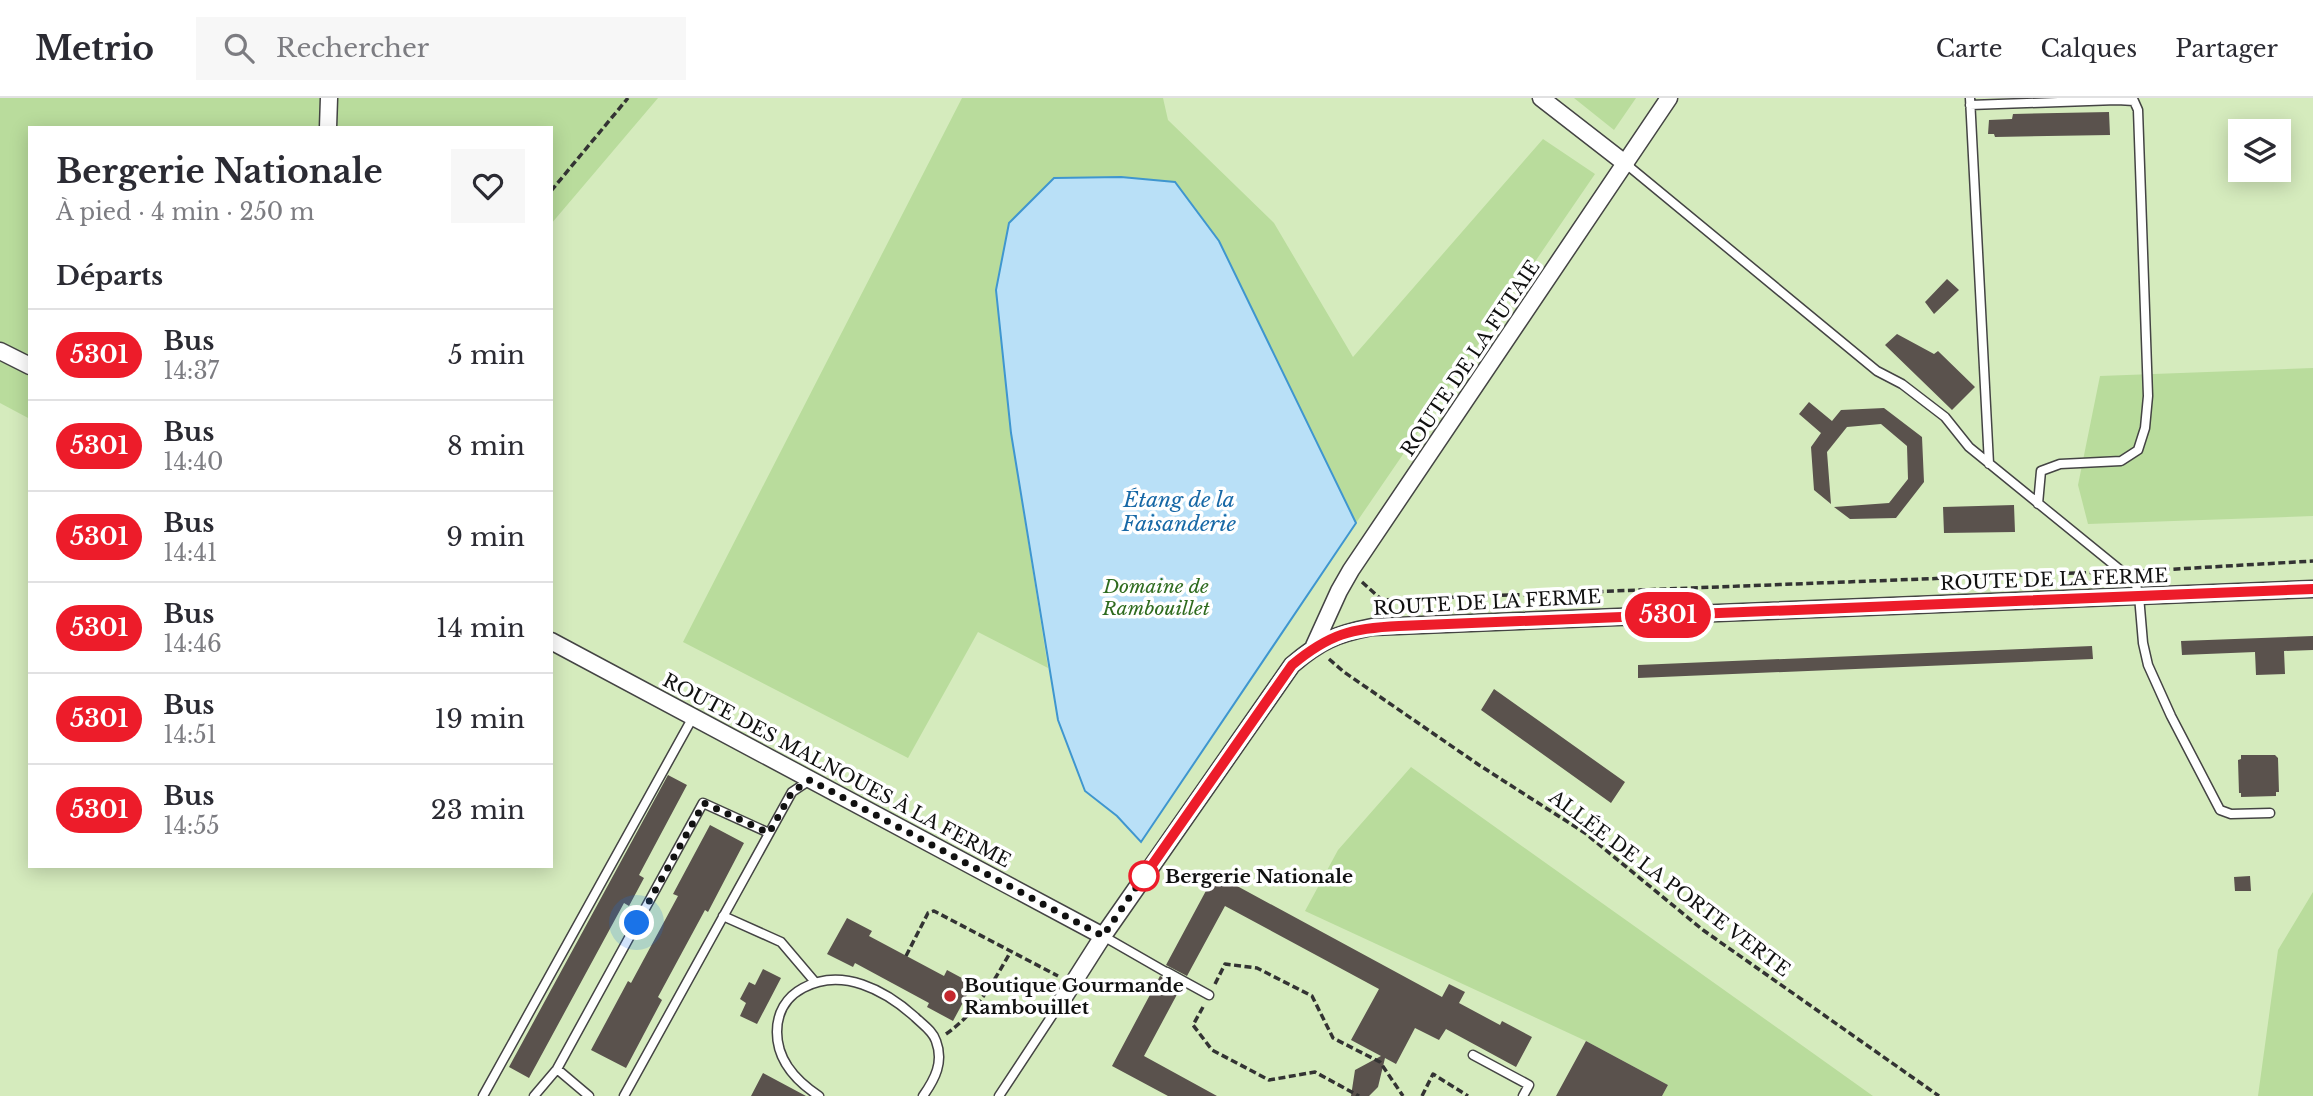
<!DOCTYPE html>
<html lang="fr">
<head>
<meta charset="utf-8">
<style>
	body { margin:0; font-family:"Libre Baskerville",serif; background:#f7f7f7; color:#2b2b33; height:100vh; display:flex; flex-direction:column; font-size:26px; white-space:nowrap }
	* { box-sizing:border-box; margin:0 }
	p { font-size:23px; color:#7c7c81 }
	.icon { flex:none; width:38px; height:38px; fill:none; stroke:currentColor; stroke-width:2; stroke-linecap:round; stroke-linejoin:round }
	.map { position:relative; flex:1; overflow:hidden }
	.panel { position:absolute; left:28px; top:28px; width:525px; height:742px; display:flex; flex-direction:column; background:#fff; border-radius:0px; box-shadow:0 4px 18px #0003 }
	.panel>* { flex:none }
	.badge { padding:0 14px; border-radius:23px; font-size:24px; line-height:46px }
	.buttons { position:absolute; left:2228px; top:21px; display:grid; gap:14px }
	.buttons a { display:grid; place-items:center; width:63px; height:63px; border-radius:0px; background:#fff; box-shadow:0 4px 18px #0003; font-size:35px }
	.you { position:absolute; width:35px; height:35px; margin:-18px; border:5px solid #fff; border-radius:50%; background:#1a73e8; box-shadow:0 0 0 10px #1a73e833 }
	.map>.badge { position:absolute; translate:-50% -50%; box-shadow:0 0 0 4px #fff }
	h2 { padding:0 28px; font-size:26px; line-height:63px }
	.round { display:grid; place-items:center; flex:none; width:74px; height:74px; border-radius:0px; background:#f7f7f7 }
	.headline { display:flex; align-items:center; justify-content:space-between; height:119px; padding:0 28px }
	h1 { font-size:33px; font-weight:700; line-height:52px }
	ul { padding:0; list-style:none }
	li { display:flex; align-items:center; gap:21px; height:91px; padding:0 28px; border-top:2px solid #e1e1e2 }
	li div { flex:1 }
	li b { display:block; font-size:26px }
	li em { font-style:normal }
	li .badge { min-width:77px; font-weight:700; text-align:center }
	header { display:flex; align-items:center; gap:42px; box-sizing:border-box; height:98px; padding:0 35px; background:#fff; border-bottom:2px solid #e1e1e2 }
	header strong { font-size:33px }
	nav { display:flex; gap:38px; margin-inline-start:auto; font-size:24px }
	.search { width:490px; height:63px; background:#f7f7f7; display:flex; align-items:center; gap:18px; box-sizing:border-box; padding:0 24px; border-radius:0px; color:#7c7c81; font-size:26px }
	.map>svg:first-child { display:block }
</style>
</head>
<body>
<header>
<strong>Metrio</strong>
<div class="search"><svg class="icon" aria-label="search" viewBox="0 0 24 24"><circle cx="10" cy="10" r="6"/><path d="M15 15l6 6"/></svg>Rechercher</div>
<nav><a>Carte</a><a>Calques</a><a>Partager</a></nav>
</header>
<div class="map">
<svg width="2313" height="998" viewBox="0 0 2313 998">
	<rect width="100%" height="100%" fill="#fffdf5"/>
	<path fill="#d5ebbd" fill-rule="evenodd" d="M0 0H2313V998H0ZM30 30H551V768H30ZM2240 33H2278V72H2240Z"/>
	<path fill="#b9dc9c" d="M0 0H658L551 126V30H30V321L0 305Z
		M962 0H1163L1168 22 1274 125 1353 259 1543 41 1595 76 1356 425 1219 143 1175 84 996 192 1011 335 1048 570 978 534 908 660 683 544Z
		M1574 0H1636L1614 32Z
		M2313 270V418L2088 426 2078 387 2100 278Z
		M1411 669 1873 998H1662L1668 987 1586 943 1305 813 1338 752Z
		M2313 794V998H2258L2278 852Z"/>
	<path fill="#b9e0f7" stroke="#3f96cf" stroke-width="2" d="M1121 79 1175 84 1219 143 1356 425 1141 744 1117 718 1085 693 1058 622 1011 335 996 192 1009 125 1054 80Z"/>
	<path fill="#5a524d" d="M2109 14 2110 37 1995 39 1994 36H1988L1989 22 2012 21 2013 16Z
		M1947 181 1959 192 1934 216 1925 204Z
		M1897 236 1934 256 1938 253 1975 289 1952 312 1885 247Z
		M1809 304 1832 323 1841 312 1884 310 1922 339 1924 384 1896 420 1850 421 1834 409 1889 405 1908 381 1907 348 1881 326 1847 329 1827 354 1831 406 1814 392 1811 349 1821 335 1799 316Z
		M2014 407 2015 434 1944 435 1943 409Z
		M2313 538V552L2284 553 2285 576 2256 577 2255 554 2182 557 2181 543Z
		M2092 548 2093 561 1638 580V567Z
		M1494 591 1625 684 1611 705 1481 612Z
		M2241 657H2275L2278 660 2279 694H2276V698L2241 699V695H2239L2238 662 2241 661Z
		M668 677 687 687 639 777 644 780 629 808 624 805 529 980 509 969Z
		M710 727 744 745 708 814 705 812 658 899 662 902 626 970 591 952 628 883 631 885 678 798 673 796Z
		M1215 776 1442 899 1449 886 1465 894 1459 905 1500 927 1502 923 1532 939 1516 969 1446 931 1439 942 1415 930 1396 966 1385 960 1378 989 1369 998H1351L1355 972 1381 958 1351 942 1379 891 1225 808 1187 878 1166 867Z
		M2250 778 2251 793H2235L2234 779Z
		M847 820 872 833 869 838 944 878 947 872 973 886 953 923 927 909 929 905 855 865 853 869 827 856Z
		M763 871 781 880 757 926 740 918 746 905 740 901 749 884 755 887Z
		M1160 878 1181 889 1144 958 1217 998H1168L1112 968Z
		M1586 943 1668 987 1662 998H1556Z
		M763 975 806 998H751Z"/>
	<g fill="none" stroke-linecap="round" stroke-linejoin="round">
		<defs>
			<path id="service" d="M1970 0 1989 366
				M1970 7 2117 2 2134 3 2138 12 2148 298 2145 330 2138 352 2121 363 2060 366 2041 373 2038 406
				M1626 66 1877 273 1902 286 1945 319 1969 349 2135 484 2139 498 2143 545 2148 567 2171 618 2220 712 2231 716 2270 715
				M723 818 781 844 815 884
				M1103 838 1164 873
				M1167 874 1209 897
				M1473 957 1529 987 1523 998
				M557 971 589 998
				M483 998 693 619
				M534 998 557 971 703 705 769 735
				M624 998 792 694 810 682
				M819 998C796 983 777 963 777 934 777 915 786 899 803 890 842 869 885 892 915 919 922 926 933 933 936 943 944 964 935 981 923 998
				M999 998 1061 904"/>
			<path id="minor" d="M1541 0 1626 66
				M328 30 329 0
				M0 253 30 268
				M551 543 1103 838
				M1314 548 1339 493 1351 472 1669 0
				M1061 904 1103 838 1292 567C1320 543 1336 536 1372 529L2313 491"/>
		</defs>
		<use href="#service" stroke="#444" stroke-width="11"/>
		<use href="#minor" stroke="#444" stroke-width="19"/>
		<path stroke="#333" stroke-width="3.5" stroke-dasharray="7 3.5" stroke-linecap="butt" d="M551 93 628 0
			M2142 473 2313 463
			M1362 484 1382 502 2103 474
			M1329 561 1344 574 1479 667 1585 735 1703 832 1939 998
			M906 858 928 815 934 813 1058 878
			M1215 886 1225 866 1257 870 1312 898 1333 940 1380 964 1403 998
			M1203 909 1193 927 1212 952 1269 982 1315 974 1359 998
			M946 936C976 915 993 885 1011 853
			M1422 998 1433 976 1468 998"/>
		<use href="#service" stroke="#fff" stroke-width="8"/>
		<use href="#minor" stroke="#fff" stroke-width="16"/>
	</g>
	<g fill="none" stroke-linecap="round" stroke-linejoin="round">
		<defs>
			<path id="line" d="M1143 780 1292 567C1329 536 1352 530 1399 528L2313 491"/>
		</defs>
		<use href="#line" stroke="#fff" stroke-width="16"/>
		<use href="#line" stroke="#ed1c2a" stroke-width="10"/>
		<path stroke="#111" stroke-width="7" stroke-dasharray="0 12.6" d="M637 825 704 705 769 735 792 694 810 682 1103 838 1144 778"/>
	</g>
	<circle fill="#fff" stroke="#ed1c2a" stroke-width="3.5" cx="1144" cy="778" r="14"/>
	<circle fill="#c4262e" stroke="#fff" stroke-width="2.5" cx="950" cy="898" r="7"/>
	<g text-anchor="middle" stroke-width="7" stroke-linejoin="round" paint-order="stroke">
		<g font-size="19" fill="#111" stroke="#fff">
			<text transform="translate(1470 260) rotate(-56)" y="7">ROUTE DE LA FUTAIE</text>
			<text transform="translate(2054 481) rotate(-2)" y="7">ROUTE DE LA FERME</text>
			<text transform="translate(1487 504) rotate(-3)" y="7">ROUTE DE LA FERME</text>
			<text transform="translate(837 672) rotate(28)" y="7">ROUTE DES MALNOUES À LA FERME</text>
			<text transform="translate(1670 785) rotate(37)" y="7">ALLÉE DE LA PORTE VERTE</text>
		</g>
		<g font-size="19" font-style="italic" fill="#2f6b1f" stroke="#fff">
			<text x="1156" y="495">Domaine de<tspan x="1156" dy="22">Rambouillet</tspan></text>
		</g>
		<g font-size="19" font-weight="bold" fill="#111" stroke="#fff" text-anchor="start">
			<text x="1165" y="785">Bergerie Nationale</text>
		</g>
		<g font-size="19" font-weight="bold" fill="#111" stroke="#fff" text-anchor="start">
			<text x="964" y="894">Boutique Gourmande<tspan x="964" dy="22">Rambouillet</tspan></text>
		</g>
		<g font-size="21" font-style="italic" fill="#1768a6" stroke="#fff">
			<text x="1179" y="409">Étang de la<tspan x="1179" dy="24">Faisanderie</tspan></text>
		</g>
	</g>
</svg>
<div class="buttons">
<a><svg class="icon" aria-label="layers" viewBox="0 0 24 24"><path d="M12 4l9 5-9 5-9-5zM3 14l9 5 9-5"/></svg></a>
</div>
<div class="you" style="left:637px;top:825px"></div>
<b class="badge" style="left:1668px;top:517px;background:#ed1c2a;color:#fff">5301</b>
<section class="panel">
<div class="headline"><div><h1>Bergerie Nationale</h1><p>À pied · 4 min · 250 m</p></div><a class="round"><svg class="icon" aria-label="heart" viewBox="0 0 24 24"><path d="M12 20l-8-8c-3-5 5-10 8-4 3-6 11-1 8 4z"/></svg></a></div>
<h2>Départs</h2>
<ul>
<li><span class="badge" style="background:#ed1c2a;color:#fff">5301</span><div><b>Bus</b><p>14:37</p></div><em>5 min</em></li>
<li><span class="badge" style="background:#ed1c2a;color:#fff">5301</span><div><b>Bus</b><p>14:40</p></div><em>8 min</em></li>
<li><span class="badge" style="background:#ed1c2a;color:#fff">5301</span><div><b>Bus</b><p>14:41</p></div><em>9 min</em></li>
<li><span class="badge" style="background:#ed1c2a;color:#fff">5301</span><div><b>Bus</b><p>14:46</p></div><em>14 min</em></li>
<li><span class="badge" style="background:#ed1c2a;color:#fff">5301</span><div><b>Bus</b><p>14:51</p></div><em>19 min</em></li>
<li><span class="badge" style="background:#ed1c2a;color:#fff">5301</span><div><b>Bus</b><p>14:55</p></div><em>23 min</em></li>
</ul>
</section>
</div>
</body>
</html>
